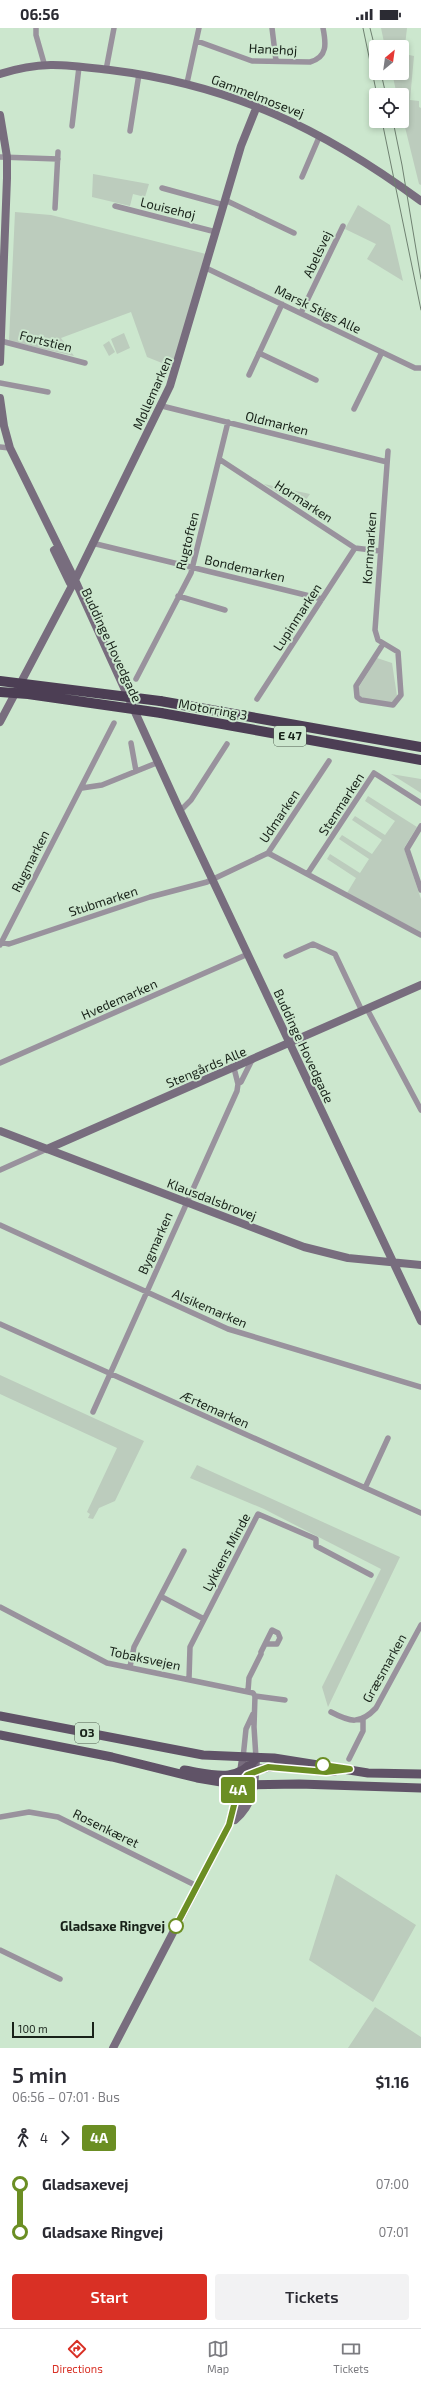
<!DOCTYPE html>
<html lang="en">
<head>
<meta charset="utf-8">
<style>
	body { margin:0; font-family:"Exo 2",sans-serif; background:#f2f2f3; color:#2b2b33; height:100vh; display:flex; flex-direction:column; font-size:15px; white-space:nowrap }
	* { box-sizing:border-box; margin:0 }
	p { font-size:13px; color:#7c7c81 }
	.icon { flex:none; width:22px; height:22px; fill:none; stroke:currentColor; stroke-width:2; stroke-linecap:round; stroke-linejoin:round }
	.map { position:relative; height:2020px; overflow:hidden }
	.details { display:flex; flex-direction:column; background:#fff; flex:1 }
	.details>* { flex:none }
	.badge { padding:0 8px; border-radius:3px; font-size:14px; line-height:26px }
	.needle { width:26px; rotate:29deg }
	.buttons { position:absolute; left:369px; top:12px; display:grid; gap:8px }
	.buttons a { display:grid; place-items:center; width:40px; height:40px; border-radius:4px; background:#fff; box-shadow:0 2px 6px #0003; font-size:20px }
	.scale { position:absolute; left:12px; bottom:10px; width:82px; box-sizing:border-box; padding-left:4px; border:2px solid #182219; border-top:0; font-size:11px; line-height:14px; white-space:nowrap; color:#182219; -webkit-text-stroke:3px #cce7ce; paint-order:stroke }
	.map>.badge { position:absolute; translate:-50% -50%; box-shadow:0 0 0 2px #fff }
	.legs { display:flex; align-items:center; gap:6px; height:44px; padding:0 12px; font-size:13px }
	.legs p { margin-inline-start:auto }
	.head { display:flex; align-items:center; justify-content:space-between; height:68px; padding:0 12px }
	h1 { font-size:22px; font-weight:600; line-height:30px }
	.button { display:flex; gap:8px; margin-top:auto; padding:8px 12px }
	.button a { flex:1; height:46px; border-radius:4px; background:#d93025; color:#fff; font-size:16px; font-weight:600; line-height:46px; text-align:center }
	.button a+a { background:#f2f2f3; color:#2b2b33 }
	ul { padding:0 12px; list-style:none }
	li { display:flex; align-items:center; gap:14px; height:48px; font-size:15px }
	li i { display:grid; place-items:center; width:6px; height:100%; margin:0 5px; background:currentColor }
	li i::after { content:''; width:10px; height:10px; margin:-5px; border:3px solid; border-radius:50%; background:#fff }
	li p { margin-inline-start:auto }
	li:first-child i { background:linear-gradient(#0000 50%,currentColor 0) }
	li:last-child i { background:linear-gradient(currentColor 50%,#0000 0) }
	.status { display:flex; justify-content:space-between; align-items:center; height:28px; padding:0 20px; background:#fff; direction:ltr }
	.status svg { height:11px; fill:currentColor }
	.menu { display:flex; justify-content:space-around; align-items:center; height:56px; border-top:1px solid #e1e1e2; background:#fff; font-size:11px; color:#7c7c81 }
	.menu a { display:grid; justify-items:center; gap:2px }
	.menu .on { color:#d93025 }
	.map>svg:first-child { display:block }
</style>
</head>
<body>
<div class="status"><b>06:56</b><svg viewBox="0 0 49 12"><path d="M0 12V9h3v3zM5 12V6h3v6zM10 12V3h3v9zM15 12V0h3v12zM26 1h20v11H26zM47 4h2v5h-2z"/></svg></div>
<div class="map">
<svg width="421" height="2020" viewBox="0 0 421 2020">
	<rect width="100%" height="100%" fill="#cce7ce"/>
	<path fill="#bcccbd" d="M381 0H407L404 26 414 28 410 72 419 73V79L421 80V157L419 156 402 87V67H397L392 45H402V19H385Z
		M93 146 149 156 145 169 133 166 130 178 92 169Z
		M358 177 390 197 403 253 367 231 376 216 345 201Z
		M15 184 51 187 206 226 172 339 147 329 131 284 61 310 74 328 9 313Z
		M124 305 130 320 117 326 111 311Z
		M109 313 115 324 109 328 103 317Z
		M264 456 310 466 301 479Z
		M377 630 392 635 397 668 392 675 370 673 359 668 357 662Z
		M391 746 421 751V765Z
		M368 768 417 799 404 820 421 871V904L347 865 356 850 327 831 330 826 360 845 369 831 339 811 342 807 372 826 382 812 352 792 355 788 385 807 395 793 365 773Z
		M0 1347 144 1413 115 1473 99 1480 93 1491 88 1490 90 1486 87 1484 117 1420 0 1366Z
		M197 1437 400 1529 328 1679 322 1659 381 1541 264 1481 190 1450Z
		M336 1846 416 1897 373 1974 309 1932Z
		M375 1979 421 2009V2020H348Z"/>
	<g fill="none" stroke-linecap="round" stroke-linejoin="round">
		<path stroke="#99929d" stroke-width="5.5" d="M36 0V7L44 35
			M272 0 276 33
			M197 13 252 33 310 34C328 29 326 15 323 0
			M106 42 114 0
			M187 55 199 0
			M72 98 79 39
			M130 103 139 46
			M0 129 58 131
			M302 149 320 107
			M162 160 224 177
			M225 172 294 205
			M115 178 216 204
			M55 180 58 124
			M206 240 415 340H421
			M301 285 343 198
			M1 313 85 335
			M259 325 316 352
			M249 347 282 276
			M0 355 48 364
			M162 378 387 434
			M354 381 382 324
			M0 419 10 420
			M219 431 355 520 380 523
			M92 515 322 571
			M178 568 225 582
			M383 616 356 658 357 669 361 672 393 677 401 667 398 624 378 612 375 602 388 423
			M136 651 191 545 228 394
			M257 671 355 520
			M131 715 136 743
			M82 760 102 757 159 734
			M180 783 191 772 227 716
			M421 798 407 821 421 862
			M268 825 421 907
			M308 845 374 745 421 775
			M1 914 9 916 150 869 207 854 268 825 329 733
			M0 917 114 695
			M286 928 313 916 335 926 362 983
			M367 981 421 1082
			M0 1035 248 926
			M238 1056 241 1054 252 1032
			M0 1142 47 1121
			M0 1197 228 1301 421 1359
			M0 1296 421 1485
			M93 1384 237 1063 238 1056 234 1040
			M365 1460 388 1410
			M162 1569 204 1591
			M0 1579 107 1635 253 1665 255 1668 254 1699 256 1730
			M261 1624 265 1616H277L280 1610 278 1605 272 1602 265 1616
			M130 1639 134 1619 184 1523
			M189 1651 190 1619 258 1486 316 1511V1518L371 1547
			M248 1663 249 1650 261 1626
			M255 1668 285 1672
			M331 1684C350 1694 360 1697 376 1680L421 1597
			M243 1730 246 1701 253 1686
			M349 1731 363 1703V1692
			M0 1789 29 1784 58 1789 197 1858
			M0 1922 60 1951"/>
		<path stroke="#786d7e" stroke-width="8" d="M0 46C42 32 68 37 110 42 232 57 323 101 421 173
			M0 87 7 129V150L0 334
			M0 370 4 398 10 420 75 552 180 783 421 1293
			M54 522 70 555
			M0 694 75 552 170 358 241 118 257 78
			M0 1103 304 1219 348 1230 421 1237
			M47 1121 421 957
			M235 1787 248 1763V1752
			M235 1792C255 1775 255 1755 256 1730
			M113 2020 229 1797 239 1757 243 1730"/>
		<path stroke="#605367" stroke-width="9" d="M0 1688 203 1727 274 1730 368 1745 421 1746
			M0 1707 112 1729 197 1750 239 1757 299 1756 421 1760
			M184 1742C211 1746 237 1756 256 1730
			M239 1757C259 1725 305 1746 335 1743"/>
		<path stroke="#4c3e54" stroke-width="10" d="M160 673 421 719
			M161 685 421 732"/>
		<path stroke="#6f8171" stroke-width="1" d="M363 0 377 67
			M370 0 376 24
			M381 45 386 67
			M382 93 421 282
			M393 93 402 137 421 251"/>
		<path stroke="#4c3e54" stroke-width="10" d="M0 653 160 673
			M0 664 28 666 161 685"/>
	</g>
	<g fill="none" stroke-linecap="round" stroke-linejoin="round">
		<defs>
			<path id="line-1" d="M176 1898 229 1797 239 1757 247 1747 268 1739 326 1744 350 1741 323 1737"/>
		</defs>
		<use href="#line-1" stroke="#fff" stroke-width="9"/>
		<use href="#line-1" stroke="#6b8e23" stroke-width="6"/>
	</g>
	<g fill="#fff" stroke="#6b8e23" stroke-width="2">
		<circle cx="323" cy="1737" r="7"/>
		<circle cx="176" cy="1898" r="7"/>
	</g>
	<g text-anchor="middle" stroke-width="4" stroke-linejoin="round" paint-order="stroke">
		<g fill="#cce7ce" stroke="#4e5d4f" stroke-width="1">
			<rect x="274" y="698" width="32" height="20" rx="3"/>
			<rect x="75" y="1695" width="24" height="20" rx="3"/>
		</g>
		<g font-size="12" font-weight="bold" fill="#182219">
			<text x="290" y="712">E 47</text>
			<text x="87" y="1709">O3</text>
		</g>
		<g font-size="13" fill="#182219" stroke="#cce7ce">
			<text transform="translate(273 21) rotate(3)" y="5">Hanehøj</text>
			<text transform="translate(258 68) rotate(21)" y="5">Gammelmosevej</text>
			<text transform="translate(168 180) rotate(14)" y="5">Louisehøj</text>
			<text transform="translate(317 226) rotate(-65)" y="5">Abelsvej</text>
			<text transform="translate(318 281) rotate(26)" y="5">Marsk Stigs Alle</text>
			<text transform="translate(46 313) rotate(14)" y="5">Fortstien</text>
			<text transform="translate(152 365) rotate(-66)" y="5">Møllemarken</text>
			<text transform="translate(277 395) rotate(14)" y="5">Oldmarken</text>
			<text transform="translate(304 473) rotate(33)" y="5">Hørmarken</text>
			<text transform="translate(187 513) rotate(-76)" y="5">Rugtoften</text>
			<text transform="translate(369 520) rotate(-86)" y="5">Kornmarken</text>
			<text transform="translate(245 540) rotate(13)" y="5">Bondemarken</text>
			<text transform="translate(297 589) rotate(-57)" y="5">Lupinmarken</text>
			<text transform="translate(112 617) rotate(65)" y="5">Buddinge Hovedgade</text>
			<text transform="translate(213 681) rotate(10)" y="5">Motorring 3</text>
			<text transform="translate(341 776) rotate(-57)" y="5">Stenmarken</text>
			<text transform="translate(279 788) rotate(-56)" y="5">Udmarken</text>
			<text transform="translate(30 833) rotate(-63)" y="5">Rugmarken</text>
			<text transform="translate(103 873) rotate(-18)" y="5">Stubmarken</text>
			<text transform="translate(119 971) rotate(-24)" y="5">Hvedemarken</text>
			<text transform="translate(304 1018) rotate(65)" y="5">Buddinge Hovedgade</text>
			<text transform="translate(206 1039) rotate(-23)" y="5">Stengårds Alle</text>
			<text transform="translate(212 1171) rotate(21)" y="5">Klausdalsbrovej</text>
			<text transform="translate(155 1215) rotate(-66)" y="5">Bygmarken</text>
			<text transform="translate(210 1280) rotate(23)" y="5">Alsikemarken</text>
			<text transform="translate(215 1381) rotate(24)" y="5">Ærtemarken</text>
			<text transform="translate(226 1524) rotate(-62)" y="5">Lykkens Minde</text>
			<text transform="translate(145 1630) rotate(12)" y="5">Tobaksvejen</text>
			<text transform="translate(384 1640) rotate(-61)" y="5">Græsmarken</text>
			<text transform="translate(106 1800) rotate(26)" y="5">Rosenkæret</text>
		</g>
		<g font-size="13" font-weight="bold" fill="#182219" stroke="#cce7ce" text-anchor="end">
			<text x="165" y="1903">Gladsaxe Ringvej</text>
		</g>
	</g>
</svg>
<div class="buttons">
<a><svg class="needle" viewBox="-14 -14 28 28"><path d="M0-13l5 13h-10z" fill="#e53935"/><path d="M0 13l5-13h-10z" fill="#7c7c81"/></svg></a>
<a><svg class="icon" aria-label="locate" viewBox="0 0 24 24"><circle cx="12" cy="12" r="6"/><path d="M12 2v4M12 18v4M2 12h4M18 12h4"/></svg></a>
</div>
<div class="scale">100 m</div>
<b class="badge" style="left:238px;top:1762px;background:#6b8e23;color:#fff">4A</b>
</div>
<section class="details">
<div class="head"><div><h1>5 min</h1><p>06:56 – 07:01 · Bus</p></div><b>$1.16</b></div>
<div class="legs"><svg class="icon" aria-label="walk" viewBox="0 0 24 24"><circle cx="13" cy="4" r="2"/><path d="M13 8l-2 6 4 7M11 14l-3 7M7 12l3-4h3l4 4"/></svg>4<svg class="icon" aria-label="forward" viewBox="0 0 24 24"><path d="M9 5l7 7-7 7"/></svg><b class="badge" style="background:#6b8e23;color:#fff">4A</b></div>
<ul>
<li><i style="color:#6b8e23"></i><b>Gladsaxevej</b><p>07:00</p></li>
<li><i style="color:#6b8e23"></i><b>Gladsaxe Ringvej</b><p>07:01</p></li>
</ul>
<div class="button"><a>Start</a><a>Tickets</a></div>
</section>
<nav class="menu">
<a class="on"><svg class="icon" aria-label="directions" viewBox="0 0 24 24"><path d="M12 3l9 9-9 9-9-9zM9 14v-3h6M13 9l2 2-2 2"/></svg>Directions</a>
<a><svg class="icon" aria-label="map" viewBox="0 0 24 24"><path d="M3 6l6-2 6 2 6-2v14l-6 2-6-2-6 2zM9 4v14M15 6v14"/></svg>Map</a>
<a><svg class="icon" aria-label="tickets" viewBox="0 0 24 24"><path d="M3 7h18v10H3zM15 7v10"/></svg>Tickets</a>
</nav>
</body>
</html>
